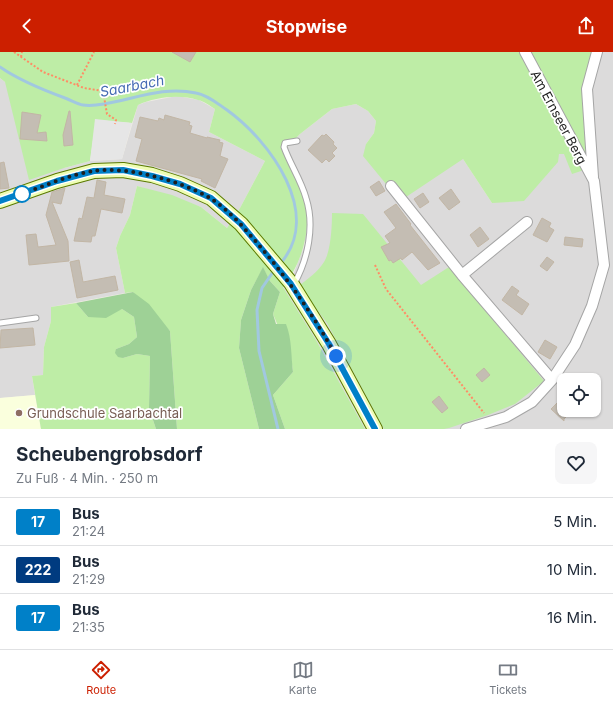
<!DOCTYPE html>
<html lang="de">
<head>
<meta charset="utf-8">
<style>
	body { margin:0; font-family:Inter,sans-serif; background:#f6f6f7; color:#1f2937; height:100vh; display:flex; flex-direction:column; font-size:15px; white-space:nowrap }
	* { box-sizing:border-box; margin:0 }
	p { font-size:13px; color:#747a83 }
	.icon { flex:none; width:22px; height:22px; fill:none; stroke:currentColor; stroke-width:2; stroke-linecap:round; stroke-linejoin:round }
	.map { position:relative; height:377px; overflow:hidden }
	.side { display:flex; flex-direction:column; background:#fff; flex:1 }
	.side>* { flex:none }
	.badge { padding:0 8px; border-radius:3px; font-size:14px; line-height:26px }
	.fabs { position:absolute; left:557px; top:321px; display:grid; gap:8px }
	.fabs a { display:grid; place-items:center; width:44px; height:44px; border-radius:8px; background:#fff; box-shadow:0 1px 3px #0004; font-size:20px }
	.you { position:absolute; width:20px; height:20px; margin:-10px; border:3px solid #fff; border-radius:50%; background:#1a73e8; box-shadow:0 0 0 6px #1a73e833 }
	.map>.badge { position:absolute; translate:-50% -50%; box-shadow:0 0 0 2px #fff }
	.round { display:grid; place-items:center; flex:none; width:42px; height:42px; border-radius:8px; background:#f6f6f7 }
	.summary { display:flex; align-items:center; justify-content:space-between; height:68px; padding:0 16px }
	h1 { font-size:19px; font-weight:700; line-height:30px }
	ul { padding:0; list-style:none }
	li { display:flex; align-items:center; gap:12px; height:48px; padding:0 16px; border-top:1px solid #e0e1e3 }
	li div { flex:1 }
	li b { display:block; font-size:15px }
	li em { font-style:normal }
	li .badge { min-width:44px; font-weight:700; text-align:center }
	header { display:flex; justify-content:space-between; align-items:center; height:52px; padding:0 16px; background:#cc1f00; color:#fff; font-size:18px; font-weight:700 }
	.tabs { display:flex; justify-content:space-around; align-items:center; height:56px; border-top:1px solid #e0e1e3; background:#fff; font-size:11px; color:#747a83 }
	.tabs a { display:grid; justify-items:center; gap:2px }
	.tabs .selected { color:#cc1f00 }
	.map>svg:first-child { display:block }
</style>
</head>
<body>
<header><svg class="icon" aria-label="back" viewBox="0 0 24 24"><path d="M15 5l-7 7 7 7"/></svg>Stopwise<svg class="icon" aria-label="share" viewBox="0 0 24 24"><path d="M12 15V3M7 8l5-5 5 5M5 13v7h14v-7"/></svg></header>
<div class="map">
<svg width="613" height="377" viewBox="0 0 613 377">
	<rect width="100%" height="100%" fill="#f0ede4"/>
	<path fill="#dcdbdb" fill-rule="evenodd" d="M592 0H613V377H365L316 288 283 235 293 223 305 192 283 99 300 82 332 57 356 52 368 59 376 69 374 81 366 92 463 107 492 151 559 102H563ZM564 328H594V358H564Z
		M0 26 5 30 64 116 90 109 122 107 138 53 146 50 177 44 199 48 215 57 209 80 265 109 240 156 227 176 201 155 137 134 130 163 120 184 116 196 125 241 51 255V269L44 295 43 323 32 324 35 343 0 346Z"/>
	<path fill="#faffdd" d="M35 343 41 377H0V346Z"/>
	<path fill="#beeda6" d="M0 0H592L590 116 572 122 564 102H559L558 110 524 149 492 151 463 107 400 149 363 104 366 92 374 81 376 69 368 59 356 52 332 57 300 82 283 99C291 116 305 139 307 158 309 186 300 214 283 235L316 288 365 377H285L273 343 293 320 291 305 273 262 280 240 270 229 263 216 251 238 241 268 239 296 259 377H177L170 279 133 240 125 241 116 196 120 184 130 163 137 134 172 143 201 155 227 176 240 156 265 109 209 80 215 57C210 54 204 49 198 48 179 42 156 45 138 53L132 71 96 68 90 109 64 116 29 128 5 30 0 26Z
		M332 161 363 162 421 233 449 215 544 329 515 352 488 363 449 376 444 377H384L327 271 299 234C307 227 318 220 324 210 331 199 332 174 332 161Z
		M76 251 88 265 122 257 134 265 137 285 129 292 116 297 123 306 137 302 150 304 149 356 156 377H41L32 324 43 323 44 295 51 269V255Z"/>
	<path fill="#9ed196" d="M263 215 270 229 280 240 273 262 276 272H286C292 287 291 304 293 320L273 343 285 377H259L239 296 241 268 251 238Z
		M133 240 149 252 170 279 177 377H156L149 356 150 304 137 302 123 306 118 305 115 301 116 297 129 292 137 285 134 265 122 257 106 266 88 265 76 251Z"/>
	<path fill="#e6e6e6" d="M95 67 132 71 122 107 90 109Z"/>
	<g fill="none" stroke-linecap="round" stroke-linejoin="round">
		<path stroke="#a1c8e0" stroke-width="3" d="M0 15C20 29 43 38 65 46 71 48 77 52 83 53 89 54 98 53 104 52 135 47 163 34 196 41 208 43 218 52 227 58 270 89 324 162 280 212
			M275 217 262 236 257 258 259 299 278 377"/>
	</g>
	<path fill="#c4bdb3" stroke="#c2b6a5" d="M172 0H196L190 10Z
		M69 59H70L73 93 64 94 63 83Z
		M22 60 41 63 37 81 46 80 47 89 20 87Z
		M165 63 190 70 189 73 192 74 190 81 207 86V85L220 88 219 90 223 91 220 104 228 107 215 136 201 129 202 127 136 109 142 87 135 85 140 65 158 69 159 66 164 68Z
		M326 82 334 90 333 92 337 96 332 101 335 104 329 110 326 107 322 111 308 98 322 83 324 84Z
		M4 110 9 136 0 137V111Z
		M97 128 106 130 104 143 125 147 122 161 101 157 95 184H92L91 190 74 189 79 166 82 167 87 145 94 146Z
		M379 129 385 139 376 144 370 135Z
		M65 136 61 152 52 150 68 189 69 209 29 213 26 183 36 182 38 195 56 193 46 163 52 140Z
		M451 137 460 150 449 158 439 146Z
		M423 141 429 150 420 156 414 147Z
		M396 152 411 172 410 173 440 211 428 218 412 200 402 208 401 206 393 211 391 208 389 209 381 195 390 191 385 184 396 176 384 160Z
		M542 166 551 171 549 175 554 178 547 190 533 183Z
		M480 175 489 187 478 195 470 183Z
		M565 185 583 187 582 195 564 193Z
		M547 205 554 210 547 219 540 214Z
		M79 208 83 230 115 224 118 238 77 246 70 210Z
		M512 234 519 239 516 243 529 252 522 263 502 248Z
		M33 276 35 293 0 296 1 278Z
		M545 288 557 295 550 307 538 300Z
		M484 316 490 323 482 330 476 323Z
		M439 344 448 356 442 361 432 350Z
		M560 348 564 351V358H573L564 367V369L551 357Z"/>
	<g fill="none" stroke-linecap="round" stroke-linejoin="round">
		<defs>
			<path id="lane" d="M294 232C308 207 315 174 306 146 301 128 290 112 284 95L285 91 297 89
				M0 271 36 266"/>
			<path id="street" d="M593 125 587 37 597 0
				M391 134 462 223 552 328
				M462 223 527 170
				M466 377 506 365 532 350 552 328 575 293 592 254 604 213 594 129 525 0"/>
			<path id="secondary" d="M0 149 57 129 94 119 123 118 152 123 180 132 211 146 241 172 291 231 329 292 375 377"/>
		</defs>
		<use href="#lane" stroke="#a5a5a5" stroke-width="7"/>
		<use href="#street" stroke="#a5a5a5" stroke-width="12"/>
		<use href="#secondary" stroke="#5a7a00" stroke-width="16"/>
		<path stroke="#ff8c65" stroke-width="2" stroke-dasharray="2 2" stroke-linecap="butt" d="M14 0 43 20 84 36 103 39 107 62 116 68 115 72
			M21 5 22 0
			M77 33 94 0
			M375 213 386 237 484 361"/>
		<use href="#lane" stroke="#fff" stroke-width="5"/>
		<use href="#street" stroke="#fff" stroke-width="10"/>
		<use href="#secondary" stroke="#eefdb4" stroke-width="14"/>
	</g>
	<g fill="none" stroke-linecap="round" stroke-linejoin="round">
		<defs>
			<path id="line" d="M0 149 57 129 94 119 123 118 152 124 180 132 211 146 241 172 291 232 329 292 375 377"/>
		</defs>
		<use href="#line" stroke="#fff" stroke-width="9"/>
		<use href="#line" stroke="#0080c8" stroke-width="6"/>
		<path stroke="#1e1e1e" stroke-width="4" stroke-dasharray="0 7.2" d="M22 142C45 134 70 122 94 119 128 114 181 129 210 146 228 157 245 177 258 192 288 227 314 264 336 304"/>
	</g>
	<circle fill="#fff" stroke="#0080c8" stroke-width="2" cx="22" cy="142" r="8"/>
	<circle fill="#8d6e63" stroke="#fff" stroke-width="1.5" cx="19" cy="361" r="4"/>
	<g text-anchor="middle" stroke-width="3.5" stroke-linejoin="round" paint-order="stroke">
		<g font-size="13" fill="#1e1e1e" stroke="#fff">
			<text transform="translate(559 65) rotate(62)" y="5">Am Ernseer Berg</text>
		</g>
		<g font-size="13" fill="#785e54" stroke="#fff" text-anchor="start">
			<text x="27" y="366">Grundschule Saarbachtal</text>
		</g>
		<g font-size="14" font-style="italic" fill="#456bb3" stroke="#fff">
			<text transform="translate(132 34) rotate(-11)" y="5">Saarbach</text>
		</g>
	</g>
</svg>
<div class="fabs">
<a><svg class="icon" aria-label="locate" viewBox="0 0 24 24"><circle cx="12" cy="12" r="6"/><path d="M12 2v4M12 18v4M2 12h4M18 12h4"/></svg></a>
</div>
<div class="you" style="left:336px;top:304px"></div>
</div>
<section class="side">
<div class="summary"><div><h1>Scheubengrobsdorf</h1><p>Zu Fuß · 4 Min. · 250 m</p></div><a class="round"><svg class="icon" aria-label="heart" viewBox="0 0 24 24"><path d="M12 20l-8-8c-3-5 5-10 8-4 3-6 11-1 8 4z"/></svg></a></div>
<ul>
<li><span class="badge" style="background:#0080c8;color:#fff">17</span><div><b>Bus</b><p>21:24</p></div><em>5 Min.</em></li>
<li><span class="badge" style="background:#003b80;color:#fff">222</span><div><b>Bus</b><p>21:29</p></div><em>10 Min.</em></li>
<li><span class="badge" style="background:#0080c8;color:#fff">17</span><div><b>Bus</b><p>21:35</p></div><em>16 Min.</em></li>
</ul>
</section>
<nav class="tabs">
<a class="selected"><svg class="icon" aria-label="directions" viewBox="0 0 24 24"><path d="M12 3l9 9-9 9-9-9zM9 14v-3h6M13 9l2 2-2 2"/></svg>Route</a>
<a><svg class="icon" aria-label="map" viewBox="0 0 24 24"><path d="M3 6l6-2 6 2 6-2v14l-6 2-6-2-6 2zM9 4v14M15 6v14"/></svg>Karte</a>
<a><svg class="icon" aria-label="tickets" viewBox="0 0 24 24"><path d="M3 7h18v10H3zM15 7v10"/></svg>Tickets</a>
</nav>
</body>
</html>
